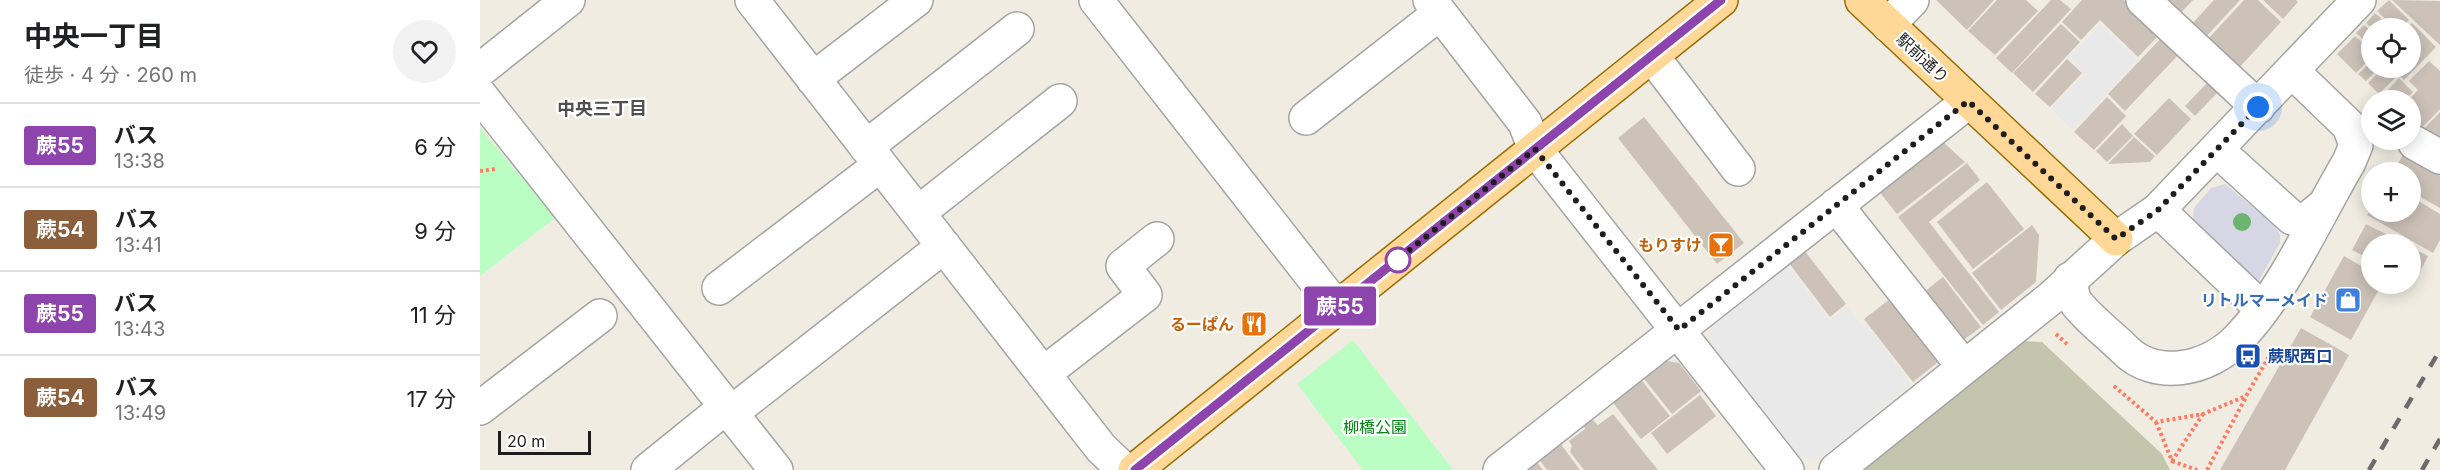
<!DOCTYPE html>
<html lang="ja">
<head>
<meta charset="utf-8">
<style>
	body { margin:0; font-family:Inter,"Noto Sans JP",sans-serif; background:#f2f2f2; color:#202124; height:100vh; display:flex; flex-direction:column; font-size:22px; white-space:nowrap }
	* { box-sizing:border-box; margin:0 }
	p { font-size:20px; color:#757577 }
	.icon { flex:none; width:33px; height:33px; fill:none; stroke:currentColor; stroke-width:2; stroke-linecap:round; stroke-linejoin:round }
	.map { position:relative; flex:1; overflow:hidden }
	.panel { display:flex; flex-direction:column; background:#fff; width:480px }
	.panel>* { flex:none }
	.badge { padding:0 12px; border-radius:4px; font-size:21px; line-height:39px }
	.tools { position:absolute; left:1881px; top:18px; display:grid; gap:12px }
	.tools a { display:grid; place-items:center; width:60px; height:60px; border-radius:50%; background:#fff; box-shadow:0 3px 15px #0003; font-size:30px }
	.scale { position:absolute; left:18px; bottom:15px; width:93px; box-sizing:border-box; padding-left:6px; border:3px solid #1d1d1d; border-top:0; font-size:16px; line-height:21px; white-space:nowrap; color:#1d1d1d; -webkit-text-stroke:4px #fff; paint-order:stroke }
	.you { position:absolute; width:30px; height:30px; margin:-15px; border:4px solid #fff; border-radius:50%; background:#1a73e8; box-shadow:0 0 0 9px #1a73e833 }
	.map>.badge { position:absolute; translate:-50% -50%; box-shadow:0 0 0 3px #fff }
	.round { display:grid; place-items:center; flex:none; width:63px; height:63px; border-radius:32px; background:#f2f2f2 }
	.summary { display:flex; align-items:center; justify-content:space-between; height:102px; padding:0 24px }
	h1 { font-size:28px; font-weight:700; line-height:45px }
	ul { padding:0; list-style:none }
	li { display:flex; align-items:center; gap:18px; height:84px; padding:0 24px; border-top:2px solid #e0e0e0 }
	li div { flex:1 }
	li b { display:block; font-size:22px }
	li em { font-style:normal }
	li .badge { min-width:66px; font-weight:700; text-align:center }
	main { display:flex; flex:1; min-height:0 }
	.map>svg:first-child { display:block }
</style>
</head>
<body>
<main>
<section class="panel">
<div class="summary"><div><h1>中央一丁目</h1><p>徒歩 · 4 分 · 260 m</p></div><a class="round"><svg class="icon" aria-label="heart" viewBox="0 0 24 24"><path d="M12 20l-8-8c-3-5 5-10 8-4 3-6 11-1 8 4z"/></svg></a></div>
<ul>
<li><span class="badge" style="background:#8e44ad;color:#fff">蕨55</span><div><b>バス</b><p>13:38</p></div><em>6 分</em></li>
<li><span class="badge" style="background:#8b5e3c;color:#fff">蕨54</span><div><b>バス</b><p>13:41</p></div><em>9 分</em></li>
<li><span class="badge" style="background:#8e44ad;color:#fff">蕨55</span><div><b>バス</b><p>13:43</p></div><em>11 分</em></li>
<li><span class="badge" style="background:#8b5e3c;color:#fff">蕨54</span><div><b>バス</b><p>13:49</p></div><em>17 分</em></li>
</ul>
</section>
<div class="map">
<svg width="1960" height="470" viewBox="0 0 1960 470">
	<rect width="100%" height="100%" fill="#f0ece2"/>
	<path fill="#c4c5ad" d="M1543 341 1562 342 1682 454 1690 470H1382Z"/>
	<path fill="#bafec3" d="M0 128 75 218 0 276Z
		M873 340 973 470H883L817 384Z"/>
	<path fill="#e9e9e9" d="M1620 24 1658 60 1592 130 1571 109 1605 74 1589 58Z
		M1306 264 1350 320 1368 307 1384 328 1387 326 1431 384 1340 460 1316 458 1229 345 1232 321Z"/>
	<path fill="#d7d6e5" d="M1745 184 1795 226 1800 235V243L1778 282 1716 226 1713 219 1714 208 1731 188Z"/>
	<path fill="#ccc2b8" d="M1456 0H1514L1487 30Z
		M1517 0H1546L1558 11 1515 55 1488 31Z
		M1571 0H1580L1591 9 1532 73 1516 58Z
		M1602 0H1644L1680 34 1658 57 1620 20 1601 40 1582 22Z
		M1688 0H1713L1698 16 1684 4Z
		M1734 0H1760L1724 39 1710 26Z
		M1764 0H1778L1801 22 1758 69 1727 40Z
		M1783 0H1816L1818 2 1803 19Z
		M1909 0 1929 20 1921 28H1915L1897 11Z
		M1912 0 1960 1V45Z
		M1895 13 1911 28H1892L1886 23Z
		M1932 23 1956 47 1924 80 1911 68H1930V28H1927Z
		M1581 24 1600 42 1553 92 1533 73Z
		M1884 25 1892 32V48L1876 33Z
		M1685 34 1702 51 1645 111 1628 94Z
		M1875 36 1892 51V57L1876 73 1857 54Z
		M1587 59 1602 73 1570 107 1555 94Z
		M1892 61V68H1899L1886 81 1878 74Z
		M1949 61 1960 71V109L1940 130 1930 122V100H1928L1938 90 1929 81Z
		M1903 68H1907L1916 77 1899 94 1888 83Z
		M1919 78 1933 92 1924 100H1906L1902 96Z
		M1728 82 1738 92 1715 116 1705 106Z
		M1627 97 1646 116 1614 150 1594 132Z
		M1689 98 1711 119 1677 155 1654 134Z
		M1960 112V149L1941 132Z
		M1164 117 1264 243 1237 264 1138 138Z
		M1642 124 1653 136 1627 162 1616 151Z
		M1654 137 1675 156 1670 162 1628 164Z
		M1462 141 1485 162 1417 214 1398 190Z
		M1925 150 1960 170V208L1930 191V172H1914Z
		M1487 163 1500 180 1449 222 1519 312 1503 325 1418 217Z
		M1507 182 1544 229 1493 269 1457 222Z
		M1930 196 1960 214V240L1953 253 1887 215 1892 208V212H1930Z
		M1886 224 1926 244H1892V260L1872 250Z
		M1552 225 1559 235 1556 282 1521 310 1492 273Z
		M1930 247 1948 256 1935 282 1930 280Z
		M1324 250 1366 304 1350 317 1308 262Z
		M1864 256 1892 272V284H1902L1871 340 1830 317Z
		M1463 277 1501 327 1477 345 1439 296Z
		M1414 296 1462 359 1433 382 1384 319Z
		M1821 328 1869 355 1805 470H1740Z
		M1181 360 1199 363 1221 391 1192 414 1161 375Z
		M1159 377 1190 416 1161 439 1131 400Z
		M1220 395 1236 416 1187 454 1171 433Z
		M1133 414 1178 470H1104L1090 452 1092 446 1089 441 1105 429 1104 426 1107 420H1113L1118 425Z
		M1080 443 1100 470H1067L1059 459Z
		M1056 461 1063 470H1044Z"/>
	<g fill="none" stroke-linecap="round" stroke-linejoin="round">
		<defs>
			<path id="minor" d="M272 0 621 448 644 470
				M616 0 857 308
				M950 0 1045 123 1055 149 1307 470
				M1663 0 1778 107
				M1408 25 1432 0
				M1172 56 1258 169
				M0 70 88 0
				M333 79 436 0
				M0 95 296 470
				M826 118 960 13
				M1935 143 1960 157
				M386 147 537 29
				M1737 150 1812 218 1825 221 1842 207
				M1356 205 1484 367
				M1678 210 1781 308
				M438 213 580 101
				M1590 279C1591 285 1592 295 1595 301 1605 316 1630 335 1644 349 1675 381 1728 370 1758 339 1804 292 1835 219 1869 162L1876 145 1869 126 1813 72
				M239 288 400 165
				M563 374 665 295 643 266 677 239
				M0 408 120 316
				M251 413 464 246
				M168 470 246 407
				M1020 470 1489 101
				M1356 470 1571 298 1636 239 1678 210 1879 0"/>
			<path id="major" d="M1382 0 1636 239
				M655 470 1241 0"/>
		</defs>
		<use href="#minor" stroke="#a4a4a4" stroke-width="36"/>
		<use href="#major" stroke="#976c00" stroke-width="36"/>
		<path stroke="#ff7c64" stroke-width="4" stroke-dasharray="3 3" stroke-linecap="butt" d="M0 171 16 169
			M1576 334 1588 345
			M1634 386 1676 422 1723 414 1766 396 1791 353
			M1676 422 1692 461 1723 414
			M1692 461 1717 470
			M1727 470 1766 397"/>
		<use href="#minor" stroke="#fff" stroke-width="33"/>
		<use href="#major" stroke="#ffd898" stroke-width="33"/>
		<path stroke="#6b6b6b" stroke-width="4.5" stroke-dasharray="12 12" stroke-linecap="butt" d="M1889 470 1960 350
			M1942 470 1960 439"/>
	</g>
	<circle fill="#6db470" cx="1762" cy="222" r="9"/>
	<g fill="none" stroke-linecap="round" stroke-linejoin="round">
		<defs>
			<path id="line" d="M655 470 1241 0"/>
		</defs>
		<use href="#line" stroke="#fff" stroke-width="14"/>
		<use href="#line" stroke="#8e44ad" stroke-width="9"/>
		<path stroke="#1d1d1d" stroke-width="6" stroke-dasharray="0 10.8" d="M918 260 911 265 1055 149 1199 330 1488 101 1636 239 1678 210 1778 107"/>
	</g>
	<defs>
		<symbol id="bar-square" viewBox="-11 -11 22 22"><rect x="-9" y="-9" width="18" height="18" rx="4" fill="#e8710a" stroke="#fff"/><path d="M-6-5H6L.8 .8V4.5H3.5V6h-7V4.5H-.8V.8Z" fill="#fff"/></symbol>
		<symbol id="shop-square" viewBox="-11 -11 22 22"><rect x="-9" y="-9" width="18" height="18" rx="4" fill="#3f7fe0" stroke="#fff"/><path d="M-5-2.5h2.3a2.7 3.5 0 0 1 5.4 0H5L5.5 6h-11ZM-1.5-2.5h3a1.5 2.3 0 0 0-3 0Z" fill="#fff"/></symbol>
		<symbol id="restaurant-square" viewBox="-11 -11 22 22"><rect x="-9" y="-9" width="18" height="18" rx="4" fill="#e8710a" stroke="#fff"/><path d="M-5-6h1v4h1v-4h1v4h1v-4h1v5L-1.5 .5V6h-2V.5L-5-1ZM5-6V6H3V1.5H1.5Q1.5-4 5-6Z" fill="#fff"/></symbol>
		<symbol id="bus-square" viewBox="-11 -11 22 22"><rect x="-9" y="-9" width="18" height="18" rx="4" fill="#1a4fb4" stroke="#fff"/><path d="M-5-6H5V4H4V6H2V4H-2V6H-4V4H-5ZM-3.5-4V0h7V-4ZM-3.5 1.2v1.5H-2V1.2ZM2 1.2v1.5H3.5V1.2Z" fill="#fff"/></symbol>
	</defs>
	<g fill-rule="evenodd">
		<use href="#bar-square" x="1226" y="230" width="30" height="30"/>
		<use href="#shop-square" x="1853" y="285" width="30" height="30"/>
		<use href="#restaurant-square" x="759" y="309" width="30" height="30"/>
		<use href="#bus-square" x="1753" y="341" width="30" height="30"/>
	</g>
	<circle fill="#fff" stroke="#8e44ad" stroke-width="3" cx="918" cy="260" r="12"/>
	<g text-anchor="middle" stroke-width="4.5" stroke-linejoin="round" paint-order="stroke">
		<g font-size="16" fill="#1d1d1d" stroke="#fff">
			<text transform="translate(1443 58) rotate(43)" y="6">駅前通り</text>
		</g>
		<g font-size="16" font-weight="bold" fill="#c56008" stroke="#fff" text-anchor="end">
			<text x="1222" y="251">もりすけ</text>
			<text x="754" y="330">るーぱん</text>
		</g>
		<g font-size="16" font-weight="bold" fill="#366cbe" stroke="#fff" text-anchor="end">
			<text x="1848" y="306">リトルマーメイド</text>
		</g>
		<g font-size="16" font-weight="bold" fill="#164399" stroke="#fff" text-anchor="start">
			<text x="1788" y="362">蕨駅西口</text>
		</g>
		<g font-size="16" fill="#018613" stroke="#fff">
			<text x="895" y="433">柳橋公園</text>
		</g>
		<g font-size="18" font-weight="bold" fill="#505050" stroke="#fff">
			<text x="122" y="115">中央三丁目</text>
		</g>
	</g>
</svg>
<div class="tools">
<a><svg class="icon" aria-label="locate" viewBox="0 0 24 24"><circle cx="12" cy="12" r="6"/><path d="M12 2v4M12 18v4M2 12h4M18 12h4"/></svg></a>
<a><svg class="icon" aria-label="layers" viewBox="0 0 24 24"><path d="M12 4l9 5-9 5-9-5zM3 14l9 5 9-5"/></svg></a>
<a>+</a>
<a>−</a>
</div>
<div class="scale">20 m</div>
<div class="you" style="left:1778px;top:107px"></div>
<b class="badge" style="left:860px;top:306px;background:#8e44ad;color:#fff">蕨55</b>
</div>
</main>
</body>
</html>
